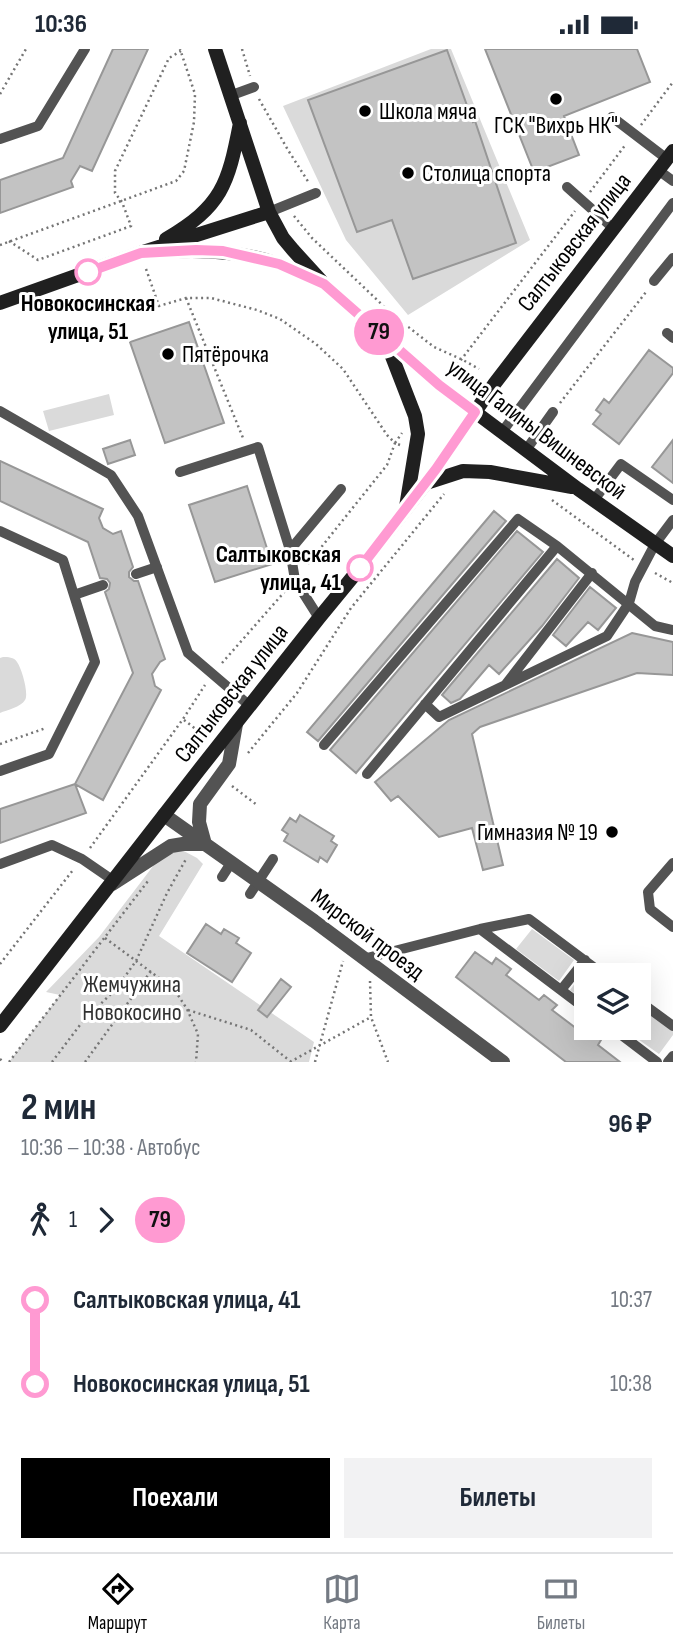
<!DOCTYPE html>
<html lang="ru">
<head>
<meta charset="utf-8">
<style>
	body { margin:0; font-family:"Sofia Sans Condensed",sans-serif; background:#f2f2f3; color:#1f2937; height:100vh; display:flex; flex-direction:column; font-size:26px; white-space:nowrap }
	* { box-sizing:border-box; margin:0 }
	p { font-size:23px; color:#747a83 }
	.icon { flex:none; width:38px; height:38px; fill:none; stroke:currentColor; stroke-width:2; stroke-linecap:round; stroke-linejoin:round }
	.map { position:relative; height:1013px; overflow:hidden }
	.sheet { display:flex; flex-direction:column; background:#fff; flex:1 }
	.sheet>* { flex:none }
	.badge { padding:0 14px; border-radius:23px; font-size:24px; line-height:46px }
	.buttons { position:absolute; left:574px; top:914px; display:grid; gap:14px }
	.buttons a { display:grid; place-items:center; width:77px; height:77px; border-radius:0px; background:#fff; box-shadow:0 7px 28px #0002; font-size:35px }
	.map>.badge { position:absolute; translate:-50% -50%; box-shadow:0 0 0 4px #fff }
	.legs { display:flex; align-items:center; gap:10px; height:77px; padding:0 21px; font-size:23px }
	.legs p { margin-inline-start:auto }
	.summary { display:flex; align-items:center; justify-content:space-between; height:119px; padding:0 21px }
	h1 { font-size:38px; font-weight:700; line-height:52px }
	.action { display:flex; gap:14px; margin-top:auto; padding:14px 21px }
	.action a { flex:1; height:80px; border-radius:0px; background:#000; color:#fff; font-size:28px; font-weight:700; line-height:80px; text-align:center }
	.action a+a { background:#f2f2f3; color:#1f2937 }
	ul { padding:0 21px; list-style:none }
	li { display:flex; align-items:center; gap:24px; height:84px; font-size:26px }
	li i { display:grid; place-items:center; width:10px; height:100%; margin:0 9px; background:currentColor }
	li i::after { content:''; width:18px; height:18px; margin:-9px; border:5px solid; border-radius:50%; background:#fff }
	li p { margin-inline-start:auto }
	li:first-child i { background:linear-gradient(#0000 50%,currentColor 0) }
	li:last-child i { background:linear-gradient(currentColor 50%,#0000 0) }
	.status { display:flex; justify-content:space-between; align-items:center; height:49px; padding:0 35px; background:#fff; direction:ltr }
	.status svg { height:19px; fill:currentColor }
	.menu { display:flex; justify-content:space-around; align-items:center; height:98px; border-top:2px solid #e0e1e3; background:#fff; font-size:19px; color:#747a83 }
	.menu a { display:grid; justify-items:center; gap:4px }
	.menu .selected { color:#000 }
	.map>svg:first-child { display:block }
</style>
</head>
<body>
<div class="status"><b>10:36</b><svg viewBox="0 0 49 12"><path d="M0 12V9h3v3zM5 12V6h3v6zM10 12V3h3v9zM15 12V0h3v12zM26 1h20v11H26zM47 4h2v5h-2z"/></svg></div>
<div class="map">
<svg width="673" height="1013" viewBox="0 0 673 1013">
	<rect width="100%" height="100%" fill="#fff"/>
	<path fill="#dadada" d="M431 0H451L530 191 408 266 346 191 283 57Z
		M109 345 114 366 49 382 43 362Z
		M3 608C8 608 14 608 17 613 22 620 29 645 25 651 21 658 7 661 0 664V609Z
		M180 800 197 809 203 815 159 887 314 993 309 1013H9L60 946 46 943 99 888 160 808Z
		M532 880 574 911 559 932 516 900Z
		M587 918 598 926H586V953L570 941Z
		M639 955 673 980V986L659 1005 621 978H639Z"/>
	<path fill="#c3c3c3" stroke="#979797" stroke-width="2" d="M113 0H148L92 122 80 117 71 132 73 138 0 164V131L63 109Z
		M485 0H637L650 33 564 67 579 106 534 123Z
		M447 1 473 73 475 72 516 194 413 230 392 171 357 183 308 51Z
		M189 273 224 374 165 394 130 293Z
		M649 301 673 319V324L619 395 593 375 601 365 596 361 604 350 609 354Z
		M130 391 135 406 108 415 103 400Z
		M673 391V434L652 418Z
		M0 412 103 460 99 469 103 479 113 485 121 482 133 518 129 523V528L134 532H138L165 610 160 613 152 625 155 637 161 641 103 751 75 735 133 624 105 543 109 540 110 534 107 530 100 529 88 493 0 452Z
		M247 437 272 515 215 533 189 456Z
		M494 462 506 472 318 692 307 683Z
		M517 482 543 503 356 724 330 701Z
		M557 510 579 529 542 577 499 625 489 616 460 650 451 654 442 646Z
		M590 538 616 559 598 581 588 573 566 597 553 586Z
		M632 584 673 593V626L637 624 480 678 472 685 503 816 483 821 472 779 439 788 398 747 391 752 375 733 449 671Z
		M75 735 86 764 0 794V760Z
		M300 766 334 787 331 792 337 796 327 813 320 808 318 813 284 792 288 785 282 781 290 769 296 773Z
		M206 875 221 885 224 880 239 889 236 894 251 904 232 933 187 904Z
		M475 903 492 915 496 909 503 914 511 920 506 926 539 951 544 946 557 956 552 961 585 986 589 982 595 986 601 991 598 996 620 1013H566L456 928Z
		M281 930 291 938 267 968 258 961Z"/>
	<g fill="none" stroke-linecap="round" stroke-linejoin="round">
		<path stroke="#757575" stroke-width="2.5" stroke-dasharray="2 3.5" stroke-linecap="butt" d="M242 0 250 27
			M0 45 26 0
			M259 50 288 101 309 134
			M641 76 673 33
			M590 143 626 95
			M294 167 312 189 393 266 434 298 463 311 479 320
			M9 192 38 211 131 177 122 153 115 144V122L169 9 181 2
			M0 196 176 132 184 122 194 73 195 45 180 0
			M146 220 159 257 186 249H211L257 261 280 270 316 295 343 320 387 386 395 394 387 416 307 516
			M186 249 243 389
			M454 320 575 162
			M560 354 646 243
			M400 396 395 394 402 384
			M552 451 634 511
			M655 524 673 534
			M222 614 287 540
			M184 671 206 688
			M0 695 46 679
			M248 704 297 644 351 559 444 445
			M232 737 257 756
			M90 799 183 670 205 636
			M105 889 174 940 187 960 198 985 196 1013
			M0 915 73 821
			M370 932 371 968 388 1013
			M188 961 251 981 290 1012
			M0 1010 3 1013
			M9 1013 148 832
			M52 1013 83 972 116 940 136 912 167 844 186 810
			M85 1013 151 922
			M290 1013 371 968
			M315 1013 343 912"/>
		<path stroke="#535353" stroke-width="10" d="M232 46 254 38
			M612 68 667 110
			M0 90 38 77 85 0
			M658 121 673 132
			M567 138 613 179
			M269 163 316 144
			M654 232 673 209
			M667 284 673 289
			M0 362 111 426 138 467 188 604 250 657
			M502 383 673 154
			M526 401 553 363
			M180 423 258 398 290 501 295 531 319 569
			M594 451 621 415 673 451
			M0 482 63 511 95 613 49 705 0 722
			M290 501 341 440
			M136 525 157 518
			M74 546 103 536
			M506 635 592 524
			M425 655 439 668 607 587 629 554 635 533 655 495 673 471
			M324 696 518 470 557 497 655 577 673 581
			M367 725 557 497
			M673 814 648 843 650 860 673 878
			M0 815 52 796 82 810 114 832
			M222 828 231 814
			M250 845 273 810
			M480 880 586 960
			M363 910 480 880 529 870 604 926
			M561 941 585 911
			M639 952 673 977
			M611 978 657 1013
			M668 1013 673 1007"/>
		<path stroke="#535353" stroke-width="14" d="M164 766 314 872 503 1013
			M205 795 199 773 200 755 229 715 236 675
			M112 835 171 797 183 795H205"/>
		<path stroke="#202020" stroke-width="14" d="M215 0 269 163 283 189 293 201 324 235 439 336 578 440 673 507
			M166 190C222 157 228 136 240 74
			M163 203C203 200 240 202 278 215 292 220 306 227 319 233
			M0 254 140 204 269 163
			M386 292 415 367 418 385 406 458
			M426 434 463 422 490 423 572 438
			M0 977 199 721 319 569 360 519 426 434 495 334 673 102"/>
	</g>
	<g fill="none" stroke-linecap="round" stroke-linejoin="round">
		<defs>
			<path id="line-1" d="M88 223 141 204 196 201 223 202 279 215 324 235 439 336 475 363 436 420 360 519"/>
		</defs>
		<use href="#line-1" stroke="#fff" stroke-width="16"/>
		<use href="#line-1" stroke="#ff9ad2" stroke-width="10"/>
	</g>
	<g fill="#000" stroke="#fff" stroke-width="2.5">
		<circle cx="556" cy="50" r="7"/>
		<circle cx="365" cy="62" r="7"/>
		<circle cx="408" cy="124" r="7"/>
		<circle cx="168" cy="305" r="7"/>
		<circle cx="612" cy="783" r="7"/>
	</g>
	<g fill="#fff" stroke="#ff9ad2" stroke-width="3.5">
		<circle cx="88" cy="223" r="12"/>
		<circle cx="360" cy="519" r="12"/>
	</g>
	<g text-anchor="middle" stroke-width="6" stroke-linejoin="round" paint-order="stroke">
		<g font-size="24" fill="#000" stroke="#fff" text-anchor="start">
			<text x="379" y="70">Школа мяча</text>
			<text x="556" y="84" text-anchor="middle">ГСК "Вихрь НК"</text>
			<text x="422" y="132">Столица спорта</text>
			<text x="182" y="313">Пятёрочка</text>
			<text x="598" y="791" text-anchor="end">Гимназия № 19</text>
		</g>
		<g font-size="24" fill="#000" stroke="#fff">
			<text transform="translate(574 193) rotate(-52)" y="8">Салтыковская улица</text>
			<text transform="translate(537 380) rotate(37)" y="8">улица Галины Вишневской</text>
			<text transform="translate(231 644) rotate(-52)" y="8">Салтыковская улица</text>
			<text transform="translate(368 885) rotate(37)" y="8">Мирской проезд</text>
		</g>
		<g font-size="24" font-weight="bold" fill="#000" stroke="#fff">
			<text x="88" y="262">Новокосинская<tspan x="88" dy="28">улица, 51</tspan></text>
			<text x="341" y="513" text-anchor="end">Салтыковская<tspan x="341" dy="28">улица, 41</tspan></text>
		</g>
		<g font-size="24" fill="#313131" stroke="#fff">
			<text x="132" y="943">Жемчужина<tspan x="132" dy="28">Новокосино</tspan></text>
		</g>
	</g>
</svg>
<div class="buttons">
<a><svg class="icon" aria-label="layers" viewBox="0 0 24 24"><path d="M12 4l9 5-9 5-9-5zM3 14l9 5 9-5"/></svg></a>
</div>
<b class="badge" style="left:379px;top:283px;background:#ff9ad2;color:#111">79</b>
</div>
<section class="sheet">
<div class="summary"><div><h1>2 мин</h1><p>10:36 – 10:38 · Автобус</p></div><b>96 ₽</b></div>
<div class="legs"><svg class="icon" aria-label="walk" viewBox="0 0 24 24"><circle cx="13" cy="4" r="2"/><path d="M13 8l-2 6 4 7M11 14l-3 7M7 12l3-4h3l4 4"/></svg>1<svg class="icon" aria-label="forward" viewBox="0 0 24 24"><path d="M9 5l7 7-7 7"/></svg><b class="badge" style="background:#ff9ad2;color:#111">79</b></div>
<ul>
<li><i style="color:#ff9ad2"></i><b>Салтыковская улица, 41</b><p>10:37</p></li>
<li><i style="color:#ff9ad2"></i><b>Новокосинская улица, 51</b><p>10:38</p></li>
</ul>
<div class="action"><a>Поехали</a><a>Билеты</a></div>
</section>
<nav class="menu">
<a class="selected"><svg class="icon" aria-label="directions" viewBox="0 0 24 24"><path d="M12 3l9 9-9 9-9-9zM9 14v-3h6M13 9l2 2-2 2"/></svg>Маршрут</a>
<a><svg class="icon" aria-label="map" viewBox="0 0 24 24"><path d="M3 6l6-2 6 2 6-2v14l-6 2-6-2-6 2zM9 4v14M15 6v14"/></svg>Карта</a>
<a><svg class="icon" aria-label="tickets" viewBox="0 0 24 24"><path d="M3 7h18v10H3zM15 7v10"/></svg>Билеты</a>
</nav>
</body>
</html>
